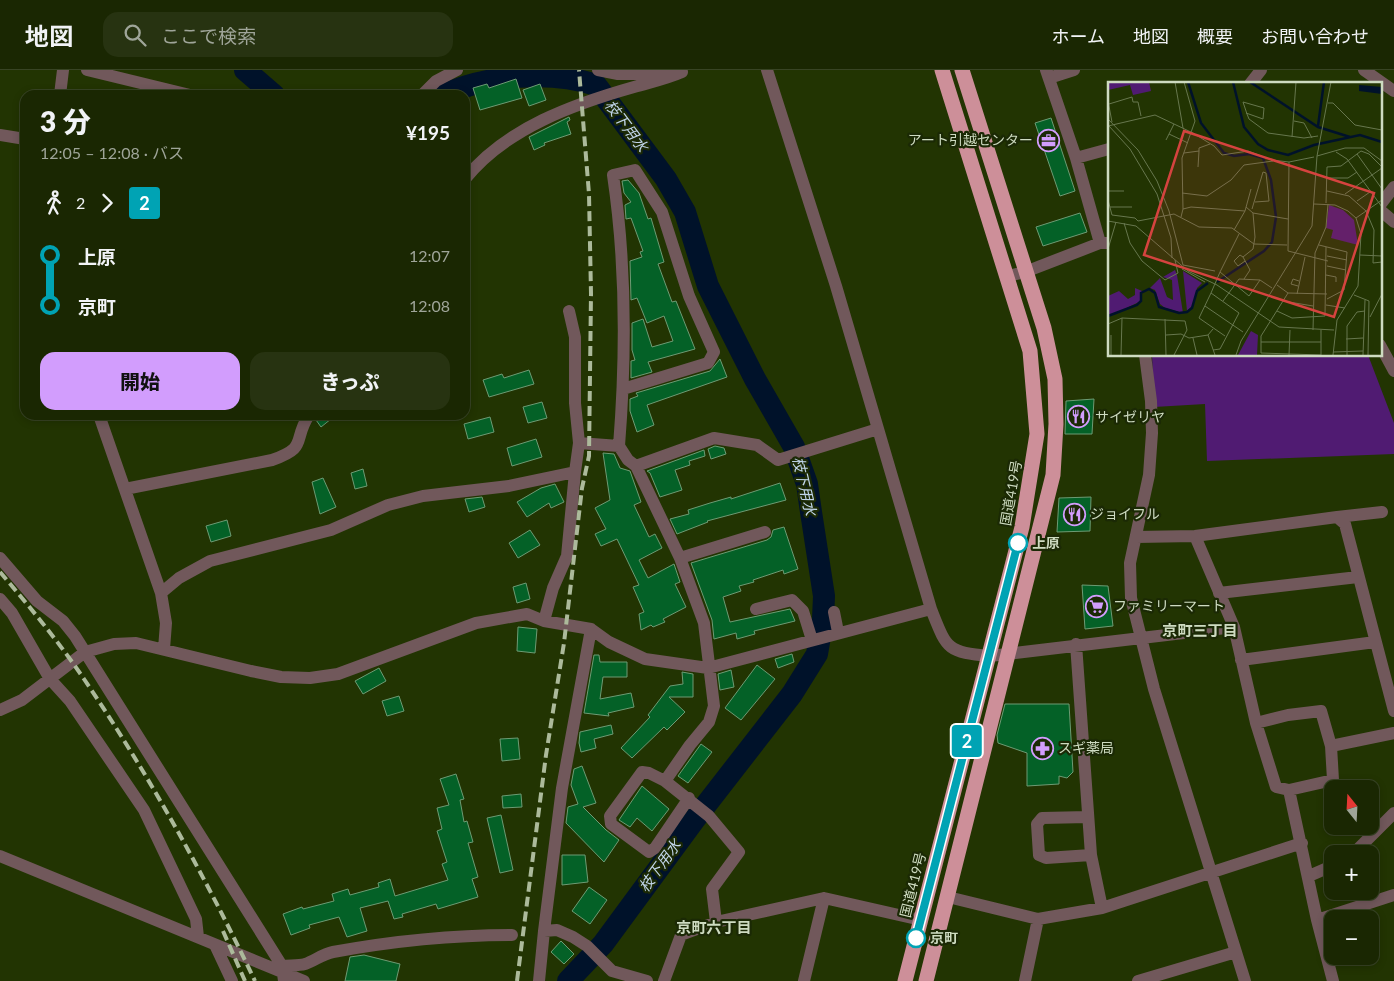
<!DOCTYPE html>
<html lang="ja">
<head>
<meta charset="utf-8">
<style>
	body { margin:0; font-family:Lato,"Noto Sans JP",sans-serif; background:#273311; color:#f1f3f6; height:100vh; display:flex; flex-direction:column; font-size:19px; white-space:nowrap }
	* { box-sizing:border-box; margin:0 }
	p { font-size:16px; color:#9fa599 }
	.icon { flex:none; width:28px; height:28px; fill:none; stroke:currentColor; stroke-width:2; stroke-linecap:round; stroke-linejoin:round }
	.map { position:relative; flex:1; overflow:hidden }
	.panel { position:absolute; left:20px; top:20px; width:450px; height:330px; display:flex; flex-direction:column; background:#1a2702; border-radius:15px; box-shadow:0 2px 8px #0003,0 0 0 1px #384424 }
	.panel>* { flex:none }
	.badge { padding:0 10px; border-radius:4px; font-size:18px; line-height:32px }
	.needle { width:32px; rotate:342deg }
	.fabs { position:absolute; left:1324px; top:710px; display:grid; gap:10px }
	.fabs a { display:grid; place-items:center; width:55px; height:55px; border-radius:10px; background:#1a2702; box-shadow:0 2px 8px #0003,0 0 0 1px #384424; font-size:25px }
	.map>.badge { position:absolute; translate:-50% -50%; box-shadow:0 0 0 2px #fff }
	.legs { display:flex; align-items:center; gap:8px; height:55px; padding:0 20px; font-size:16px }
	.legs p { margin-inline-start:auto }
	.head { display:flex; align-items:center; justify-content:space-between; height:85px; padding:0 20px }
	h1 { font-size:28px; font-weight:800; line-height:38px }
	.action { display:flex; gap:10px; margin-top:auto; padding:10px 20px }
	.action a { flex:1; height:58px; border-radius:15px; background:#d29dfd; color:#111; font-size:20px; font-weight:800; line-height:58px; text-align:center }
	.action a+a { background:#273311; color:#f1f3f6 }
	ul { padding:0 20px; list-style:none }
	li { display:flex; align-items:center; gap:18px; height:50px; font-size:19px }
	li i { display:grid; place-items:center; width:8px; height:100%; margin:0 6px; background:currentColor }
	li i::after { content:''; width:12px; height:12px; margin:-6px; border:4px solid; border-radius:50%; background:#1a2702 }
	li p { margin-inline-start:auto }
	li:first-child i { background:linear-gradient(#0000 50%,currentColor 0) }
	li:last-child i { background:linear-gradient(currentColor 50%,#0000 0) }
	header { display:flex; align-items:center; gap:30px; box-sizing:border-box; height:70px; padding:0 25px; background:#1a2702; border-bottom:1px solid #384424 }
	header strong { font-size:24px }
	nav { display:flex; gap:28px; margin-inline-start:auto; font-size:18px }
	.search { width:350px; height:45px; background:#273311; display:flex; align-items:center; gap:12px; box-sizing:border-box; padding:0 18px; border-radius:15px; color:#9fa599; font-size:19px }
	.map>svg:first-child { display:block }
</style>
</head>
<body>
<header>
<strong>地図</strong>
<div class="search"><svg class="icon" aria-label="search" viewBox="0 0 24 24"><circle cx="10" cy="10" r="6"/><path d="M15 15l6 6"/></svg>ここで検索</div>
<nav><a>ホーム</a><a>地図</a><a>概要</a><a>お問い合わせ</a></nav>
</header>
<div class="map">
<svg width="1394" height="911" viewBox="0 0 1394 911">
	<rect width="100%" height="100%" fill="#223402"/>
	<path fill="#501b72" d="M1152 285H1368L1394 353V384L1207 391 1205 334 1154 337Z"/>
	<g fill="none" stroke-linecap="round" stroke-linejoin="round">
		<path stroke="#00122a" stroke-width="22" d="M245 0 274 25
			M443 25C487 5 551 0 596 15L666 109 685 142 708 216 755 309 794 377 807 414 811 442 824 526 823 549 817 584 792 624 695 749 603 874 568 911"/>
	</g>
	<path fill="#046127" stroke="#6d9b74" d="M516 9 522 28 480 40 473 18 487 14 489 18Z
		M540 14 546 30 529 36 523 20Z
		M569 47 570 50 567 52 571 64 544 73 545 75 534 80 529 67Z
		M1051 48 1075 121 1060 126 1035 53Z
		M628 110 639 123 648 149 651 148 664 192 658 194 672 232 676 231 695 279 648 292 652 302 631 308V291L635 290 632 280V253L643 249 652 277 673 271 664 246 647 253 637 228 631 230 630 191 642 187 640 182 643 181 631 148 626 149 625 135 631 132 624 123 622 111Z
		M1080 143 1087 162 1043 176 1036 157Z
		M720 289 727 307 647 335 654 355 637 362 630 341V329L638 326 636 323 710 301Z
		M529 300 534 314 489 327 483 310 502 304 504 308Z
		M1094 329 1092 364H1065L1066 331Z
		M542 332 547 348 528 353 523 337Z
		M317 345H336L321 357 316 350Z
		M490 347 494 362 468 369 464 354Z
		M536 369 542 387 512 396 507 378Z
		M715 376 724 378 726 384 711 389 708 379Z
		M704 380 705 386 689 391 690 395 675 400 682 420 660 427 650 403 647 401Z
		M603 383 614 384 620 398 630 401 641 432 634 435 649 467 655 464 662 478 639 490 648 508 674 494 680 512 675 514 686 537 663 549 665 552 653 557 651 555 641 560 639 544 644 542 633 517 639 515 617 469 601 476 595 464 606 459 595 438 610 430Z
		M363 399 367 416 355 419 351 403Z
		M323 408 336 437 320 444 312 412Z
		M780 413 786 430 707 451 708 452 677 464 670 449 689 444 688 440 710 433 731 427V429Z
		M555 414 564 432 551 438 549 433 527 447 517 432 541 418Z
		M482 427 485 437 469 442 465 429Z
		M1091 427 1090 461 1057 462 1059 428Z
		M227 450 231 466 211 472 206 456Z
		M784 457 798 499 784 504 783 500 753 510 754 512 739 516 741 521 723 527 730 552 790 539 795 551 754 561 755 564 737 569 736 563 714 569 712 550 691 493 767 470 771 467 773 460Z
		M530 460 540 475 518 488 509 473Z
		M526 513 530 529 517 533 513 517Z
		M1082 515 1108 516 1113 556 1085 559Z
		M518 557 537 559 535 583 517 581Z
		M792 584 794 592 778 598 775 589Z
		M594 585H599L600 592H627V607H603L600 629 631 623 634 637 608 643 609 646 584 643Z
		M757 595 775 609 741 650 725 638Z
		M379 598 386 611 363 624 355 611Z
		M731 600 734 617 720 620 718 604Z
		M682 602 693 604V627H669L685 642 667 660 664 657 632 688 621 678 650 647 648 645 670 616 683 614Z
		M399 626 404 641 387 646 382 631Z
		M1005 634H1069L1073 702 1067 708 1059 706V714L1027 716V683L998 673 997 665Z
		M611 655 613 664 594 669 596 678 581 682 579 673 580 662Z
		M518 668 520 689 502 691 500 669Z
		M701 674 712 682 688 713 678 706Z
		M582 696 596 733 583 737 606 760 619 770 604 792 566 753 568 737 578 734 571 715 574 699Z
		M456 704 464 729 460 730 464 752 467 751 473 772 468 773 478 807 472 809 478 827 438 839 436 834 402 844 403 847 394 849 388 831 360 838 367 861 347 867 339 847 309 855 310 858 291 865 283 844 302 837 303 839 334 831 332 824 348 819 350 825 379 817 378 813 390 809 395 826 448 810 442 794 447 792 437 761 442 759 437 738 449 735 440 709Z
		M642 716 669 739 652 761 637 748 630 757 619 750Z
		M521 724 522 737 503 738 502 726Z
		M501 745 513 800 500 803 487 748Z
		M562 785H585L588 812 562 815Z
		M589 817 607 830 590 854 572 841Z
		M561 871 574 884 564 894 551 882Z
		M364 885 400 894 396 911H345L350 887Z"/>
	<g fill="none" stroke-linecap="round" stroke-linejoin="round">
		<path stroke="#71585b" stroke-width="12" d="M87 0 190 25
			M598 0 618 4 667 3
			M767 0 836 216 931 539C947 579 946 582 990 586L1234 557
			M1046 0 1076 88 1100 173
			M1364 0 1394 21
			M1049 8 1074 0
			M1250 14 1261 0
			M60 25 63 0
			M422 25 436 11 457 0
			M0 65 25 69
			M1076 88 1109 79
			M465 109C506 58 574 34 634 17 651 12 666 9 682 2
			M1380 135 1394 117
			M1380 140 1394 152
			M1008 206 1025 202 1100 173H1109
			M1380 275 1394 301
			M1145 285 1151 331 1152 363 1149 405 1130 493 1131 528 1154 619 1245 911
			M99 345 161 523
			M579 373 619 376 628 390 636 396 680 488 704 553 714 636 709 652 690 675 665 711 709 746 739 782 712 819 716 852
			M619 376C626 288 626 192 613 105L635 100 662 142 689 226 714 282 708 293 623 319
			M636 396 714 368 757 375 778 390 878 359
			M125 419 272 390C309 377 292 371 309 345
			M1337 447 1382 442
			M1195 466 1234 557 1256 653 1276 717 1289 720 1333 710 1331 676 1321 641 1288 645 1256 653
			M1136 467 1195 466 1337 447 1345 454 1394 641
			M0 488 37 531 63 551 75 566 282 896 284 911
			M680 488 765 462
			M1219 523 1358 507
			M0 529 12 543 50 609 70 631 144 740 196 849 198 867
			M756 539 792 530 803 541 812 570
			M834 542 838 562
			M544 551 553 518 567 486 575 402
			M591 559 562 718 544 861 557 860 573 867 587 876 612 901 647 911
			M1076 574 1091 785 1102 838
			M164 579 166 553 161 523 179 508 210 491 331 460 388 435 423 426 509 416 575 402 579 373 575 333V267L569 241
			M1241 590 1375 572
			M0 640 22 630 85 582 114 574 136 573 251 601 281 607 310 608 338 604 476 553 527 544 544 551 591 559 609 572 645 589 708 598 931 539
			M1331 676 1394 663
			M665 711 649 703 642 702 610 746 611 754 649 782 655 778 689 728
			M1289 720 1317 850 1333 911
			M1088 747 1042 748 1037 754 1039 785 1046 788 1091 785
			M1353 784 1394 743
			M0 786 304 911
			M1309 806 1332 796
			M948 827 1038 849 1102 838 1302 773
			M1317 850 1394 825
			M216 877 232 911
			M282 896C289 895 298 896 305 894 314 891 323 884 333 882 393 871 452 865 512 865
			M539 911 544 861
			M664 911 681 865 716 852 824 828 921 850
			M804 911 824 828
			M1025 911 1038 849
			M1138 911 1236 882"/>
		<path stroke="#cd8f99" stroke-width="15" d="M905 911 1022 457 1037 364 1030 281 942 0
			M926 911 1053 405 1056 354 1055 309 1044 258 962 0"/>
		<path stroke="#acba9b" stroke-width="4" stroke-dasharray="10 5" stroke-linecap="butt" d="M0 502C29 536 59 572 84 609 149 705 205 806 255 911
			M223 861 245 911
			M517 911 546 685 564 573 582 418 589 386 591 224 589 124 579 0"/>
	</g>
	<g fill="none" stroke-linecap="round" stroke-linejoin="round">
		<defs>
			<path id="line-1" d="M916 868 1018 473"/>
		</defs>
		<use href="#line-1" stroke="#fff" stroke-width="11"/>
		<use href="#line-1" stroke="#00a3b4" stroke-width="8"/>
	</g>
	<defs>
		<symbol id="office-ring" viewBox="-11 -11 22 22"><circle r="9.5" fill="#1b2905" stroke="#d29dfd" stroke-width="1.5"/><path d="M-6-3h4V-5.5h4V-3h4V5H-6ZM-1-4.5V-3h2v-1.5ZM-6 0V1H6V0Z" fill="#d29dfd"/></symbol>
		<symbol id="restaurant-ring" viewBox="-11 -11 22 22"><circle r="9.5" fill="#1b2905" stroke="#d29dfd" stroke-width="1.5"/><path d="M-5-6h1v4h1v-4h1v4h1v-4h1v5L-1.5 .5V6h-2V.5L-5-1ZM5-6V6H3V1.5H1.5Q1.5-4 5-6Z" fill="#d29dfd"/></symbol>
		<symbol id="supermarket-ring" viewBox="-11 -11 22 22"><circle r="9.5" fill="#1b2905" stroke="#d29dfd" stroke-width="1.5"/><path d="M-6-5.5h2.5l.6 2H6L4.5 2H-2.5L-4.4-4H-6ZM-1.5 3.2a1.3 1.3 0 1 0 .1 0ZM3 3.2a1.3 1.3 0 1 0 .1 0Z" fill="#d29dfd"/></symbol>
		<symbol id="pharmacy-ring" viewBox="-11 -11 22 22"><circle r="9.5" fill="#1b2905" stroke="#d29dfd" stroke-width="1.5"/><path d="M-2-6h4v4h4v4h-4v4h-4v-4h-4v-4h4Z" fill="#d29dfd"/></symbol>
	</defs>
	<g fill-rule="evenodd">
		<use href="#office-ring" x="1036" y="58" width="25" height="25"/>
		<use href="#restaurant-ring" x="1066" y="334" width="25" height="25"/>
		<use href="#restaurant-ring" x="1062" y="432" width="25" height="25"/>
		<use href="#supermarket-ring" x="1084" y="524" width="25" height="25"/>
		<use href="#pharmacy-ring" x="1030" y="666" width="25" height="25"/>
	</g>
	<g fill="#fff" stroke="#00a3b4" stroke-width="2.5">
		<circle cx="1018" cy="473" r="9"/>
		<circle cx="916" cy="868" r="9"/>
	</g>
	<g text-anchor="middle" stroke-width="4.5" stroke-linejoin="round" paint-order="stroke">
		<g font-size="14" fill="#cedbc1" stroke="#1b2905" text-anchor="start">
			<text x="1033" y="75" text-anchor="end">アート引越センター</text>
			<text x="1095" y="352">サイゼリヤ</text>
			<text x="1090" y="449">ジョイフル</text>
			<text x="1113" y="541">ファミリーマート</text>
			<text x="1058" y="683">スギ薬局</text>
		</g>
		<g font-size="14" fill="#cedbc1" stroke="#1b2905">
			<text transform="translate(1011 423) rotate(-80)" y="5">国道419号</text>
			<text transform="translate(913 815) rotate(-76)" y="5">国道419号</text>
		</g>
		<g font-size="14" font-weight="bold" fill="#cedbc1" stroke="#1b2905" text-anchor="start">
			<text x="1032" y="478">上原</text>
			<text x="930" y="873">京町</text>
		</g>
		<g font-size="15" font-style="italic" fill="#c1d5ea" stroke="#1b2905">
			<text transform="translate(626 56) rotate(53)" y="5">枝下用水</text>
			<text transform="translate(804 416) rotate(77)" y="5">枝下用水</text>
			<text transform="translate(660 796) rotate(-54)" y="5">枝下用水</text>
		</g>
		<g font-size="15" font-weight="bold" fill="#cedbc1" stroke="#1b2905">
			<text x="1200" y="566">京町三丁目</text>
			<text x="714" y="863">京町六丁目</text>
		</g>
	</g>
	<g transform="translate(1108 12)">
		<rect width="274" height="274" fill="#223402"/>
		<path d="M0 0H41L43 9 25 13 22 3 0 8ZM221 123 235 128 246 138 250 163 223 156 225 148 218 146ZM67 188 69 193 75 231 57 226 52 222 47 208 42 206 52 196 59 215 65 218 64 198 55 195ZM75 189 94 201 89 206 85 223 79 229ZM27 206 34 209 33 219 0 235V214L11 209 20 217 27 213ZM143 249 150 253 149 273H130Z" fill="#501b72"/>
		<path d="M251 3 274 5V12L251 9Z" fill="#00122a"/>
		<path fill="none" stroke="#00122a" stroke-width="2.5" d="M80 0 93 41 116 71 126 74 141 72 155 76 163 98 168 135 164 160 156 169 109 200M125 0 136 45 150 62 160 68 180 73 206 63 252 53 274 60M142 0 210 45 242 55M210 44 216 0M0 234 29 223 33 219V211L41 207 47 211 51 225 71 231 79 230 84 226 89 209 100 201"/>
		<path fill="none" stroke="#67774e" stroke-width="1" d="M67 0 75 46M0 19 4 40M220 21H225L247 43 274 48M1 22 24 15 25 20H30L33 34M138 31 155 37 156 26 135 20 139 32 141 37 160 51 196 56 210 54M0 37 30 68 49 99 61 129 75 183M186 39 196 41 204 56M0 44 47 33 85 51 106 64 114 73 140 69 164 78 181 80 206 75M1 44 22 67 49 112 63 156 64 176M61 52 80 61M184 55 188 0M58 58 66 42M228 70 239 77 274 125M76 71 91 69V66L102 62M249 72 253 69 261 72 274 85M209 74 237 66H256L274 79M181 80 180 169 220 179M90 85 91 69M219 96H240L249 90M0 109H16M219 109 241 114 258 129 266 148 265 181 274 180M74 111 99 114 123 98 136 83 165 79M237 112 274 86M0 118 4 133 27 136 30 139 66 132 91 145 124 146 146 162 179 163M249 119 262 110M218 121 219 85 233 84 249 72 274 107M206 122 227 123 240 129 248 136 253 152 250 204 229 238 225 273M2 125H24M75 127 74 76 87 39 76 0M144 127 155 90 158 91 161 119 147 120M145 131 180 137M73 135 75 127 83 125 137 129 143 107M248 136 274 118M0 139 28 144 80 189 109 203 171 245 226 248M16 141 22 161 34 179 57 198 70 191 67 178M126 148 137 129M131 152 112 190 141 214 152 198M211 163 239 170 236 208 219 217M0 167 8 140M252 173 274 174M219 174 239 178M135 175 132 173 126 179 130 184 137 179M75 183 107 189M219 184 238 188M74 187 97 200M218 193 228 195V200M136 197 142 188 135 175 145 167 147 155 145 131 138 125M169 203 180 211 219 212M190 204 183 202 185 197 191 199M103 211 112 190M180 211 153 254V271L213 273M189 212 197 175M246 213 261 219 260 273M115 219 131 197 152 198 164 206M175 219 205 224M218 223 237 226M97 224 135 250M169 229 184 236 217 234 218 165M262 235 274 212M57 237 58 273M0 242 14 236 77 239 79 248 66 273M205 248 207 171 218 145 220 122M213 248V273M58 253 73 252 81 256 100 253 105 247M100 253 107 273M85 256 89 273M238 257 255 256M153 260H213M105 268 112 267 131 231 103 211 91 236 117 254M225 270 255 269M3 273V253M13 273 14 236M128 273 133 259 204 144 209 74 223 0M181 273 182 248M239 273V244L249 230 257 229M255 273 257 218"/>
		<path fill="#d5433f" fill-opacity="0.15" stroke="#d5433f" stroke-width="2.5" d="M76 49 266 111 226 235 36 173Z"/>
		<rect width="274" height="274" fill="none" stroke="#cedbc1" stroke-width="2.5"/>
	</g>
</svg>
<div class="fabs">
<a><svg class="needle" viewBox="-14 -14 28 28"><path d="M0-13l5 13h-10z" fill="#e53935"/><path d="M0 13l5-13h-10z" fill="#9fa599"/></svg></a>
<a>+</a>
<a>−</a>
</div>
<b class="badge" style="left:967px;top:671px;background:#00a3b4;color:#fff">2</b>
<section class="panel">
<div class="head"><div><h1>3 分</h1><p>12:05 – 12:08 · バス</p></div><b>¥195</b></div>
<div class="legs"><svg class="icon" aria-label="walk" viewBox="0 0 24 24"><circle cx="13" cy="4" r="2"/><path d="M13 8l-2 6 4 7M11 14l-3 7M7 12l3-4h3l4 4"/></svg>2<svg class="icon" aria-label="forward" viewBox="0 0 24 24"><path d="M9 5l7 7-7 7"/></svg><b class="badge" style="background:#00a3b4;color:#fff">2</b></div>
<ul>
<li><i style="color:#00a3b4"></i><b>上原</b><p>12:07</p></li>
<li><i style="color:#00a3b4"></i><b>京町</b><p>12:08</p></li>
</ul>
<div class="action"><a>開始</a><a>きっぷ</a></div>
</section>
</div>
</body>
</html>
